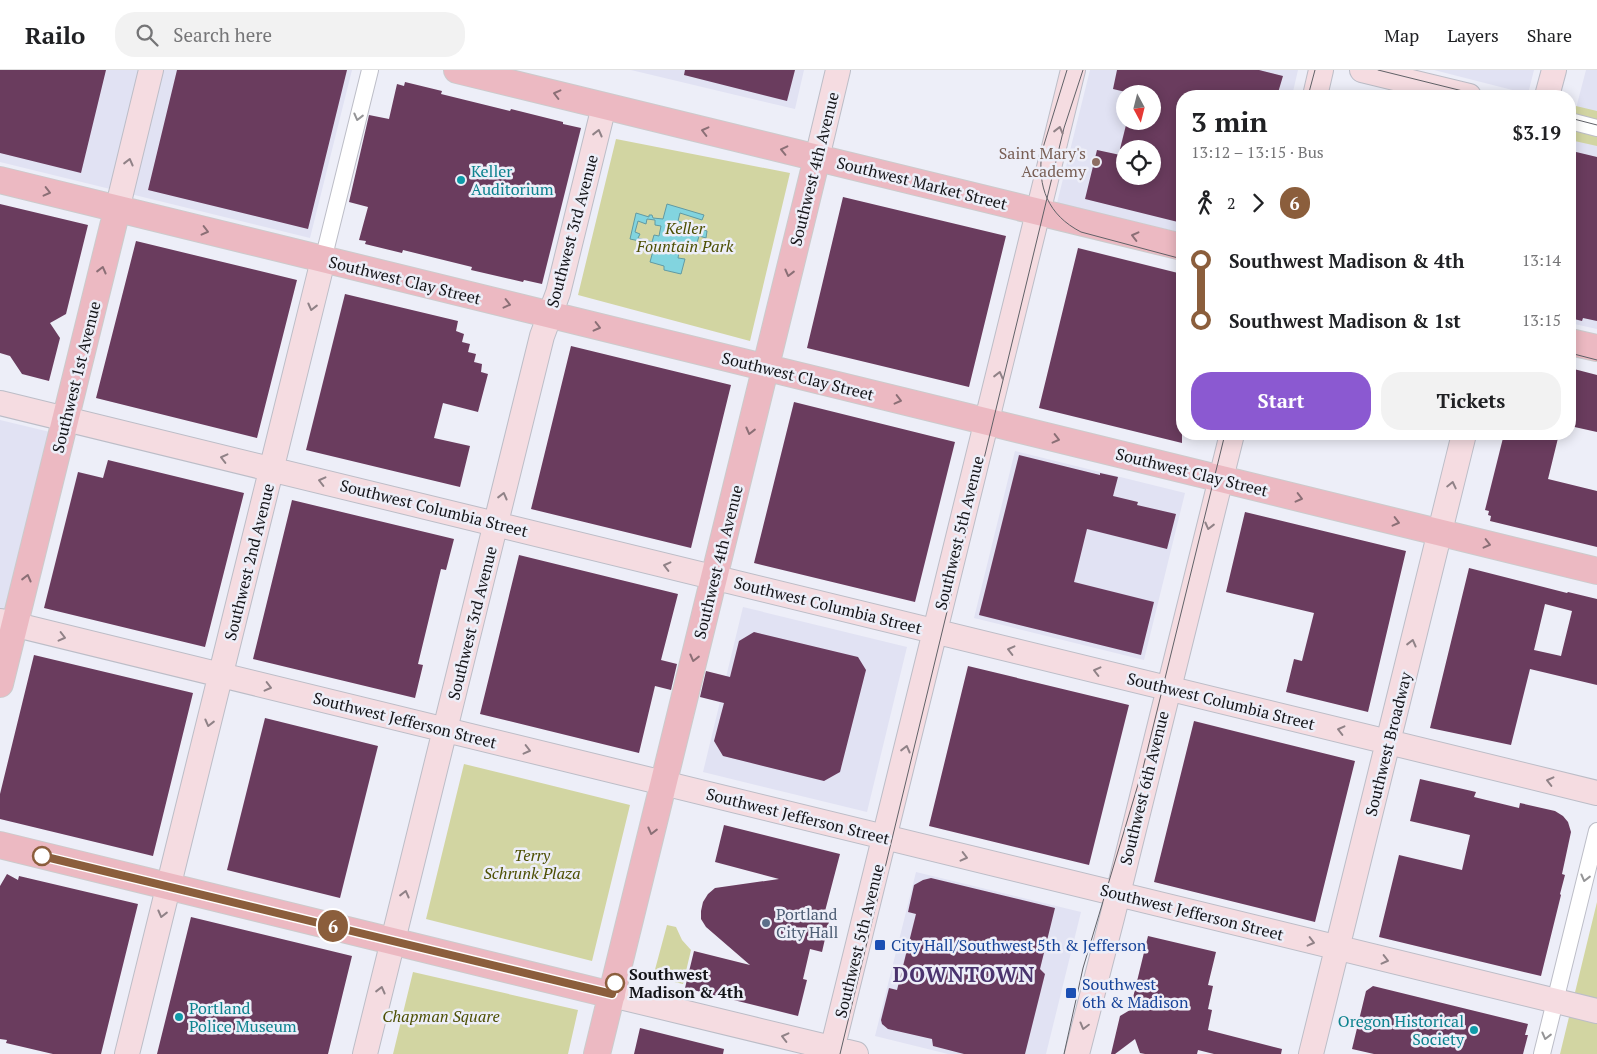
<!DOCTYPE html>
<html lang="en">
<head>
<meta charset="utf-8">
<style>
	body { margin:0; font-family:"PT Serif",serif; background:#f2f2f2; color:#202124; height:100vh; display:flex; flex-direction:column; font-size:19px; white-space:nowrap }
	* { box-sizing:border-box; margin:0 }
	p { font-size:16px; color:#757577 }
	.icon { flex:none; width:28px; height:28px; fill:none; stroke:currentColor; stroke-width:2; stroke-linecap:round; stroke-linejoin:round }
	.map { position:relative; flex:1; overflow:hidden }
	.panel { position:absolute; left:1176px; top:20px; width:400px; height:350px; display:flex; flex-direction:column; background:#fff; border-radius:20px; box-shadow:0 2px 12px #0003 }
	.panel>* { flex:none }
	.badge { padding:0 10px; border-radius:16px; font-size:18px; line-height:32px }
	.needle { width:32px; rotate:173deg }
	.tools { position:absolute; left:1116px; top:15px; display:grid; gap:10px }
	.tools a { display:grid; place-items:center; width:45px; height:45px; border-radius:50%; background:#fff; box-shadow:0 2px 12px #0003; font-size:25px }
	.map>.badge { position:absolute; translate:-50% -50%; box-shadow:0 0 0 2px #fff }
	.legs { display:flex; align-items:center; gap:8px; height:55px; padding:0 15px; font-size:16px }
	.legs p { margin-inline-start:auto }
	.overview { display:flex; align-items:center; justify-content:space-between; height:85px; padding:0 15px }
	h1 { font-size:28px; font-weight:700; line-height:38px }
	.button { display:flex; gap:10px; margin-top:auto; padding:10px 15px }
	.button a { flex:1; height:58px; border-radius:20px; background:#8b59d1; color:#fff; font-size:20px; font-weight:700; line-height:58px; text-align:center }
	.button a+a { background:#f2f2f2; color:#202124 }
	ul { padding:0 15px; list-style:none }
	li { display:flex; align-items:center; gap:18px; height:60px; font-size:19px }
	li i { display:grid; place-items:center; width:8px; height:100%; margin:0 6px; background:currentColor }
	li i::after { content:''; width:12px; height:12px; margin:-6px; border:4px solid; border-radius:50%; background:#fff }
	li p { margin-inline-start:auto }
	li:first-child i { background:linear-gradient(#0000 50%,currentColor 0) }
	li:last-child i { background:linear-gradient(currentColor 50%,#0000 0) }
	header { display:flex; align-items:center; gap:30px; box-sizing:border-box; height:70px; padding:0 25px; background:#fff; border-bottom:1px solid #e0e0e0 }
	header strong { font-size:24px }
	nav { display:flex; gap:28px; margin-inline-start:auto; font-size:18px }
	.search { width:350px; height:45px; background:#f2f2f2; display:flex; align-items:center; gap:12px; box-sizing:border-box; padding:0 18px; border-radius:20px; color:#757577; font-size:19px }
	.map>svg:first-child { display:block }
</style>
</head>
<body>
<header>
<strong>Railo</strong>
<div class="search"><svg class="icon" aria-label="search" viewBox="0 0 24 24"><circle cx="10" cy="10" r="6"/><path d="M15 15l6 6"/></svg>Search here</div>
<nav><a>Map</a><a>Layers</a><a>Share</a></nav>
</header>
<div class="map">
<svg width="1597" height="984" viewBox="0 0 1597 984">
	<rect width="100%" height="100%" fill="#edeef8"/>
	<path fill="#e1e2f3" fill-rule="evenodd" d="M0 0H352L310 168 0 92Z
		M631 0H804L795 39Z
		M1090 0H1298L1292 26H1182V163L1057 133ZM1125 24H1152V51H1125ZM1125 79H1152V106H1125Z
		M1434 0H1534L1528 24Z
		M1586 0H1597V259L1570 253V61Z
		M0 350 50 362 6 540 0 539Z
		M1015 381 1185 423 1144 590 974 548Z
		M743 537 907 577 867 742 703 702Z
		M916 802 1081 842 1046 984H948L875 966Z"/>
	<path fill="#d2d5a2" d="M1576 36 1597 41V76L1570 70V61Z
		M616 69 790 103 750 271 578 225Z
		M464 694 630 735 592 891 426 849Z
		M1597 832V984H1560Z
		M667 855 676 857 682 870 691 880 683 914 653 907Z
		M413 902 578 940 568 984H393Z"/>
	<path fill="#82d4df" stroke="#619aa3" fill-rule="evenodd" d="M667 134 704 145 702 150 680 143 678 151 707 161 706 168 699 166 695 180 680 176 678 188 685 189 681 204 664 200V196L650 192 653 181 648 176 653 178 654 174 630 169 636 143 649 147V145H652L653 148 663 149ZM647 149 655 150V155L661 156 659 166 654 165 652 172 638 168 640 164 635 162 638 151 646 154Z"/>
	<path fill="#6a3c5e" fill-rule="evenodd" d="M0 0H106L81 103 0 83Z
		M177 0H347L308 159 148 120Z
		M685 0H795L787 31 684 5Z
		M1117 0H1259L1283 6 1277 26H1182V153L1085 129 1097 80 1125 86V106H1152V79H1120L1127 51H1152V24H1134L1113 19Z
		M405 12 442 21 441 24 510 41 511 39 563 52V54L581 58 542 214 524 210 523 212 471 200 472 197 403 180 402 183 365 174 366 171 359 170 368 137 349 132 369 45 389 49 397 14 404 16Z
		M1572 81 1597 87V251L1583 248 1582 251 1570 248V124L1574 108 1570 107V90Z
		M843 127 1006 166 969 317 807 278Z
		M0 134 88 155 66 244 50 253 60 268 49 311 22 304 10 286 0 283Z
		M136 171 297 210 257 368 96 328Z
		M1078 178 1182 204V373L1039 338Z
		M345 224 458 251 456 261 464 264 462 272 470 274 468 282 476 284 474 292 482 294 481 302 488 304 478 342 443 333 434 368 470 376 460 417 306 380Z
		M571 276 731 315 691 478 531 439Z
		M1570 298 1597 305V362L1570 356Z
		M794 332 955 372 915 532 754 493Z
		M1504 364H1559L1548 409 1597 421V477L1490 451 1491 446 1488 445 1489 441 1485 440Z
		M1019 385 1100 405V403L1118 407 1113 426 1138 432 1137 435 1176 444 1167 479 1087 459 1074 512 1154 532 1141 585 979 545Z
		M108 390 244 423 205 577 44 538 78 402 103 408Z
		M292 430 454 469 446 500 441 499 418 594 423 595 415 628 253 589Z
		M1245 442 1406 481 1368 642 1286 622 1294 589 1302 591 1314 543 1226 522Z
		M519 485 678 524 661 590 677 594 671 620 655 616 639 683 480 644Z
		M1469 498 1567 523 1568 522 1597 529V615L1530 599 1511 675 1430 658ZM1545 534 1572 541 1561 586 1534 580Z
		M754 562 858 587 866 600 840 702 824 711 723 686 714 671 724 633 700 627 706 601 730 607 739 571Z
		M34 585 193 623 153 786 0 749V724Z
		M968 596 1129 635 1089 795 929 756Z
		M265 648 378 676 340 828 227 800Z
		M1194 651 1355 691 1315 852 1154 812Z
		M1420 709 1476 722 1474 727 1519 738 1520 733 1555 741 1563 746 1568 752 1571 762 1562 804 1565 805 1560 824 1561 825 1541 906 1379 867 1399 785 1462 800 1470 765 1410 751Z
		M724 755 840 784 824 845 830 847 822 882 810 879 803 909 807 910 798 946 685 918 694 881 750 895 706 857 701 849V841L703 832 708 824 715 818 779 809 715 792Z
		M7 804 18 810 19 806 138 834 101 984H53L6 973 7 970 0 969V816Z
		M931 808 1055 838 1040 899 1045 904 1025 984H964L933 976 932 969 888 959 882 954 881 950 889 918 897 920 916 844 908 842 914 815 923 810Z
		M191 847 352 886 328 984H157Z
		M1148 866 1216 882 1208 915 1213 916 1208 939 1212 940 1208 960 1282 979 1281 984H1214L1198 980 1197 984H1145L1140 983 1135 969 1115 984H1111L1120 946 1130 940Z
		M1373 916 1528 954 1525 965H1528L1523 984H1374L1352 979 1366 921Z
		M640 958 724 979 723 984H634Z"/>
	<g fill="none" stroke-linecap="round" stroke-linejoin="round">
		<defs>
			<path id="street" d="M1570 51 1597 58
				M323 190 370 0
				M1542 984 1597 761"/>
			<path id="secondary" d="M1362 0 1469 26
				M1315 26 1321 0
				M1547 26 1554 0
				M817 88 838 0
				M117 140 151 0
				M0 333 1597 723
				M0 551 1597 941
				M612 925 856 984
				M127 984 323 190
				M365 984 542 266 558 223 604 36
				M831 984 1073 0
				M1077 984 1112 848 1232 364
				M1311 984 1464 364"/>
			<path id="primary" d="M457 0 1182 177
				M0 110 1597 501
				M1570 272 1597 278
				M0 614 117 140
				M0 775 612 925
				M597 984 817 88"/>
		</defs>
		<use href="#street" stroke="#bcbdc7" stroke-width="18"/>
		<use href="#secondary" stroke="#bcbdc7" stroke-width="26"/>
		<use href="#primary" stroke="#cbcbcc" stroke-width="28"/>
		<use href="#street" stroke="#fff" stroke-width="16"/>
		<use href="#secondary" stroke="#f5dce1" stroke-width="24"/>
		<use href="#primary" stroke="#ecb9c2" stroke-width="26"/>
		<path stroke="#606167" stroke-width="1" d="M1067 0 1042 81C1037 117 1048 145 1081 162L1182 189
			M1378 0 1483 26
			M1308 26 1315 0
			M1570 48 1597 55
			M1570 283 1597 290
			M840 984 1064 58 1083 0
			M1064 984 1083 898 1143 698 1225 364"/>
	</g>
	<defs><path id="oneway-chevron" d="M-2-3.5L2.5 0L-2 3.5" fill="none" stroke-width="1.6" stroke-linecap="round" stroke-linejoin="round" transform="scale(1.25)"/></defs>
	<g stroke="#8b6f76">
		<use href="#oneway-chevron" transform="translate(557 24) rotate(-166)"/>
		<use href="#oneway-chevron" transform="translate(705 61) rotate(-166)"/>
		<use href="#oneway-chevron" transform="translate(784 80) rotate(-167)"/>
		<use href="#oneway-chevron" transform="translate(47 122) rotate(14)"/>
		<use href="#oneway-chevron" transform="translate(205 161) rotate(14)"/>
		<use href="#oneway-chevron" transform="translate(1135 166) rotate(-166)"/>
		<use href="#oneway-chevron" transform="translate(102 200) rotate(-76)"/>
		<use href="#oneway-chevron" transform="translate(789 203) rotate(104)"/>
		<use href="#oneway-chevron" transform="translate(507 234) rotate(14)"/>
		<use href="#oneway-chevron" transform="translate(597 257) rotate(14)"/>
		<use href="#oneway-chevron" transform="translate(898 330) rotate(14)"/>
		<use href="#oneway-chevron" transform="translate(750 361) rotate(104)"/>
		<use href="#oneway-chevron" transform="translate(1056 369) rotate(14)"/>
		<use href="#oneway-chevron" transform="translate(1299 428) rotate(14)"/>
		<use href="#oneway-chevron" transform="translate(1396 452) rotate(14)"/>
		<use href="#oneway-chevron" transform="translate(1487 474) rotate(14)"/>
		<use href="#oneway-chevron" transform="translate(27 508) rotate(-76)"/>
		<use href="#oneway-chevron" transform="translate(694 588) rotate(104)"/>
		<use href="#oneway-chevron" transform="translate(652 761) rotate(104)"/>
	</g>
	<g stroke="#959597">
		<use href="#oneway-chevron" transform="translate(358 47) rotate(104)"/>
		<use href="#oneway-chevron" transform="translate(1585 808) rotate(104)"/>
		<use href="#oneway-chevron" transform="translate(1546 966) rotate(104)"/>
	</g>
	<g stroke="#908287">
		<use href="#oneway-chevron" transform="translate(1059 60) rotate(-76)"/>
		<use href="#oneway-chevron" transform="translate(598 63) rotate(-76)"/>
		<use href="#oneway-chevron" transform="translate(129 92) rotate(-76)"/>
		<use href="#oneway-chevron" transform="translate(312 237) rotate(104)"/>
		<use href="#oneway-chevron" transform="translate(999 305) rotate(-76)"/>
		<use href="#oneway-chevron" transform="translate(224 388) rotate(-166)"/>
		<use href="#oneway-chevron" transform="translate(322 411) rotate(-166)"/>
		<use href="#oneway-chevron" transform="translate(1452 415) rotate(-77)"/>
		<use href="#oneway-chevron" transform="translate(503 426) rotate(-76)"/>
		<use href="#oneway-chevron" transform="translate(1209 456) rotate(104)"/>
		<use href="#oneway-chevron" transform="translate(667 496) rotate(-166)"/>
		<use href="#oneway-chevron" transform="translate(62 567) rotate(14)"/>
		<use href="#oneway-chevron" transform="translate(1412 573) rotate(-76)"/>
		<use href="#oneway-chevron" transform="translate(1011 580) rotate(-166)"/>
		<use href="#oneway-chevron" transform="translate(1097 601) rotate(-166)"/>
		<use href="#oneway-chevron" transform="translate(268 617) rotate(14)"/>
		<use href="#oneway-chevron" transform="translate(209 653) rotate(104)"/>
		<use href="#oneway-chevron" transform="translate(1341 660) rotate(-166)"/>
		<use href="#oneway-chevron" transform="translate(906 679) rotate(-76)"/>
		<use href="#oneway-chevron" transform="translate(527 680) rotate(14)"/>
		<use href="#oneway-chevron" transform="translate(1550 711) rotate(-166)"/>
		<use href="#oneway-chevron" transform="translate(964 787) rotate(14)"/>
		<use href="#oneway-chevron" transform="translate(405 824) rotate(-76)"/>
		<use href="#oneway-chevron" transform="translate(162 844) rotate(104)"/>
		<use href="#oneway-chevron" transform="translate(1311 872) rotate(14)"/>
		<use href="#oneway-chevron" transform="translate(1385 890) rotate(14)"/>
		<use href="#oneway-chevron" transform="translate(381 920) rotate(-76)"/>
		<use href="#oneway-chevron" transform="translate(1084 956) rotate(105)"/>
		<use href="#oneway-chevron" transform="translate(785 967) rotate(-166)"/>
	</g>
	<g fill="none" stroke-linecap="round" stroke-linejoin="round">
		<defs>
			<path id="line-1" d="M42 786 612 924 615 913"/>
		</defs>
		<use href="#line-1" stroke="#fff" stroke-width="11"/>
		<use href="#line-1" stroke="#8b5e3c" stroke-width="8"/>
	</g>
	<circle fill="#8d6e63" stroke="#edeef8" stroke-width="2" cx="1096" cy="92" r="5"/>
	<g fill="#0f9aa8" stroke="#edeef8" stroke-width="2">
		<circle cx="461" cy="110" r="5"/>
		<circle cx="179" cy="947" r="5"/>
		<circle cx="1474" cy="960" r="5"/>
	</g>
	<g fill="#fff" stroke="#8b5e3c" stroke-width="2.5">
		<circle cx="42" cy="786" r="9"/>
		<circle cx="615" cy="913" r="9"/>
	</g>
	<circle fill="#5c6f8a" stroke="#edeef8" stroke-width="2" cx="766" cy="853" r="5"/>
	<g fill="#1a4fb4" stroke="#edeef8" stroke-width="2">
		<rect x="874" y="869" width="12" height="12" rx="2.5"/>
		<rect x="1065" y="917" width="12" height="12" rx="2.5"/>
	</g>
	<g text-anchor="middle" stroke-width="5" stroke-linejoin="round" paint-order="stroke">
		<g font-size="16" fill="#785e54" stroke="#edeef8" text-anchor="end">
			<text x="1086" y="89">Saint Mary's<tspan x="1086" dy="18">Academy</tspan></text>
		</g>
		<g font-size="16" fill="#141418" stroke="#edeef8">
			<text transform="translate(814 99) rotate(-76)" y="6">Southwest 4th Avenue</text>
			<text transform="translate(922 113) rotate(14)" y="6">Southwest Market Street</text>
			<text transform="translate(572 161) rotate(-75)" y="6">Southwest 3rd Avenue</text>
			<text transform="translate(405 210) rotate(14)" y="6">Southwest Clay Street</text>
			<text transform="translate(798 306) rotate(14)" y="6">Southwest Clay Street</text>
			<text transform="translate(76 307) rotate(-76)" y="6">Southwest 1st Avenue</text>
			<text transform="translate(1192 402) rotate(14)" y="6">Southwest Clay Street</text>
			<text transform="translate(434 438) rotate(14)" y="6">Southwest Columbia Street</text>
			<text transform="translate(959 463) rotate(-76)" y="6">Southwest 5th Avenue</text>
			<text transform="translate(249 492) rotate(-76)" y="6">Southwest 2nd Avenue</text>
			<text transform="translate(718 492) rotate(-76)" y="6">Southwest 4th Avenue</text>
			<text transform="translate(828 535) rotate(14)" y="6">Southwest Columbia Street</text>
			<text transform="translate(472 553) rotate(-76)" y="6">Southwest 3rd Avenue</text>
			<text transform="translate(1221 631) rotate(14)" y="6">Southwest Columbia Street</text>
			<text transform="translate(405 650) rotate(14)" y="6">Southwest Jefferson Street</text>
			<text transform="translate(1388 674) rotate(-76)" y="6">Southwest Broadway</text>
			<text transform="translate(1144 718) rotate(-76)" y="6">Southwest 6th Avenue</text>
			<text transform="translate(798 746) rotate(14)" y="6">Southwest Jefferson Street</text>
			<text transform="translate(1192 842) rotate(14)" y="6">Southwest Jefferson Street</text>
			<text transform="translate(859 871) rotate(-76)" y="6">Southwest 5th Avenue</text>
		</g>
		<g font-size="16" fill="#0d838f" stroke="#edeef8" text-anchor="start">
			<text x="471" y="107">Keller<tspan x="471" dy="18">Auditorium</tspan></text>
			<text x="189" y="944">Portland<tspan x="189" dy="18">Police Museum</tspan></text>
			<text x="1464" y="957" text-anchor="end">Oregon Historical<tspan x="1464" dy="18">Society</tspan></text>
		</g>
		<g font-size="16" font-style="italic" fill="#4d4f03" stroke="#edeef8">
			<text x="685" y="164">Keller<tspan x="685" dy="18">Fountain Park</tspan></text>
			<text x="532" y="791">Terry<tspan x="532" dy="18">Schrunk Plaza</tspan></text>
			<text x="441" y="952">Chapman Square</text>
		</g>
		<g font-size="16" fill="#4e5e75" stroke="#edeef8" text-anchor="start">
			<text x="776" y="850">Portland<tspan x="776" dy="18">City Hall</tspan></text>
		</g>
		<g font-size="16" fill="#164399" stroke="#edeef8" text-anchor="start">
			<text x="891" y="881">City Hall/Southwest 5th &amp; Jefferson</text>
			<text x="1082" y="920">Southwest<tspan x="1082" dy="18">6th &amp; Madison</tspan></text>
		</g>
		<g font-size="16" font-weight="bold" fill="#141418" stroke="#edeef8" text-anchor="start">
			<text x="629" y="910">Southwest<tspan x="629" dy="18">Madison &amp; 4th</tspan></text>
		</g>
		<g font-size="21" font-weight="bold" letter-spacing="1" fill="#4a336e" stroke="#edeef8">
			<text x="964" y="912">DOWNTOWN</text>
		</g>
	</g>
</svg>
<div class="tools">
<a><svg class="needle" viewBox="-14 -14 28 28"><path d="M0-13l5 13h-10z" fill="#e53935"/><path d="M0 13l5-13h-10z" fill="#757577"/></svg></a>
<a><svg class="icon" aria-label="locate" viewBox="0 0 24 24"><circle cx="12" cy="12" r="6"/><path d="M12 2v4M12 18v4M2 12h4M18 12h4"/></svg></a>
</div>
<b class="badge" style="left:333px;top:856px;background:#8b5e3c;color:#fff">6</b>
<section class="panel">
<div class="overview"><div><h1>3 min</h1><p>13:12 – 13:15 · Bus</p></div><b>$3.19</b></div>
<div class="legs"><svg class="icon" aria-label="walk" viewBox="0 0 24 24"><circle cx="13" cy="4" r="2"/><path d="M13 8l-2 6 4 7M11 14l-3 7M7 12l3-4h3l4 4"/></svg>2<svg class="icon" aria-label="forward" viewBox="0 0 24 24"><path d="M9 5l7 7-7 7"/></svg><b class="badge" style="background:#8b5e3c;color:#fff">6</b></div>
<ul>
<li><i style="color:#8b5e3c"></i><b>Southwest Madison &amp; 4th</b><p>13:14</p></li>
<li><i style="color:#8b5e3c"></i><b>Southwest Madison &amp; 1st</b><p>13:15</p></li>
</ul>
<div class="button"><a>Start</a><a>Tickets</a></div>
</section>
</div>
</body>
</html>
